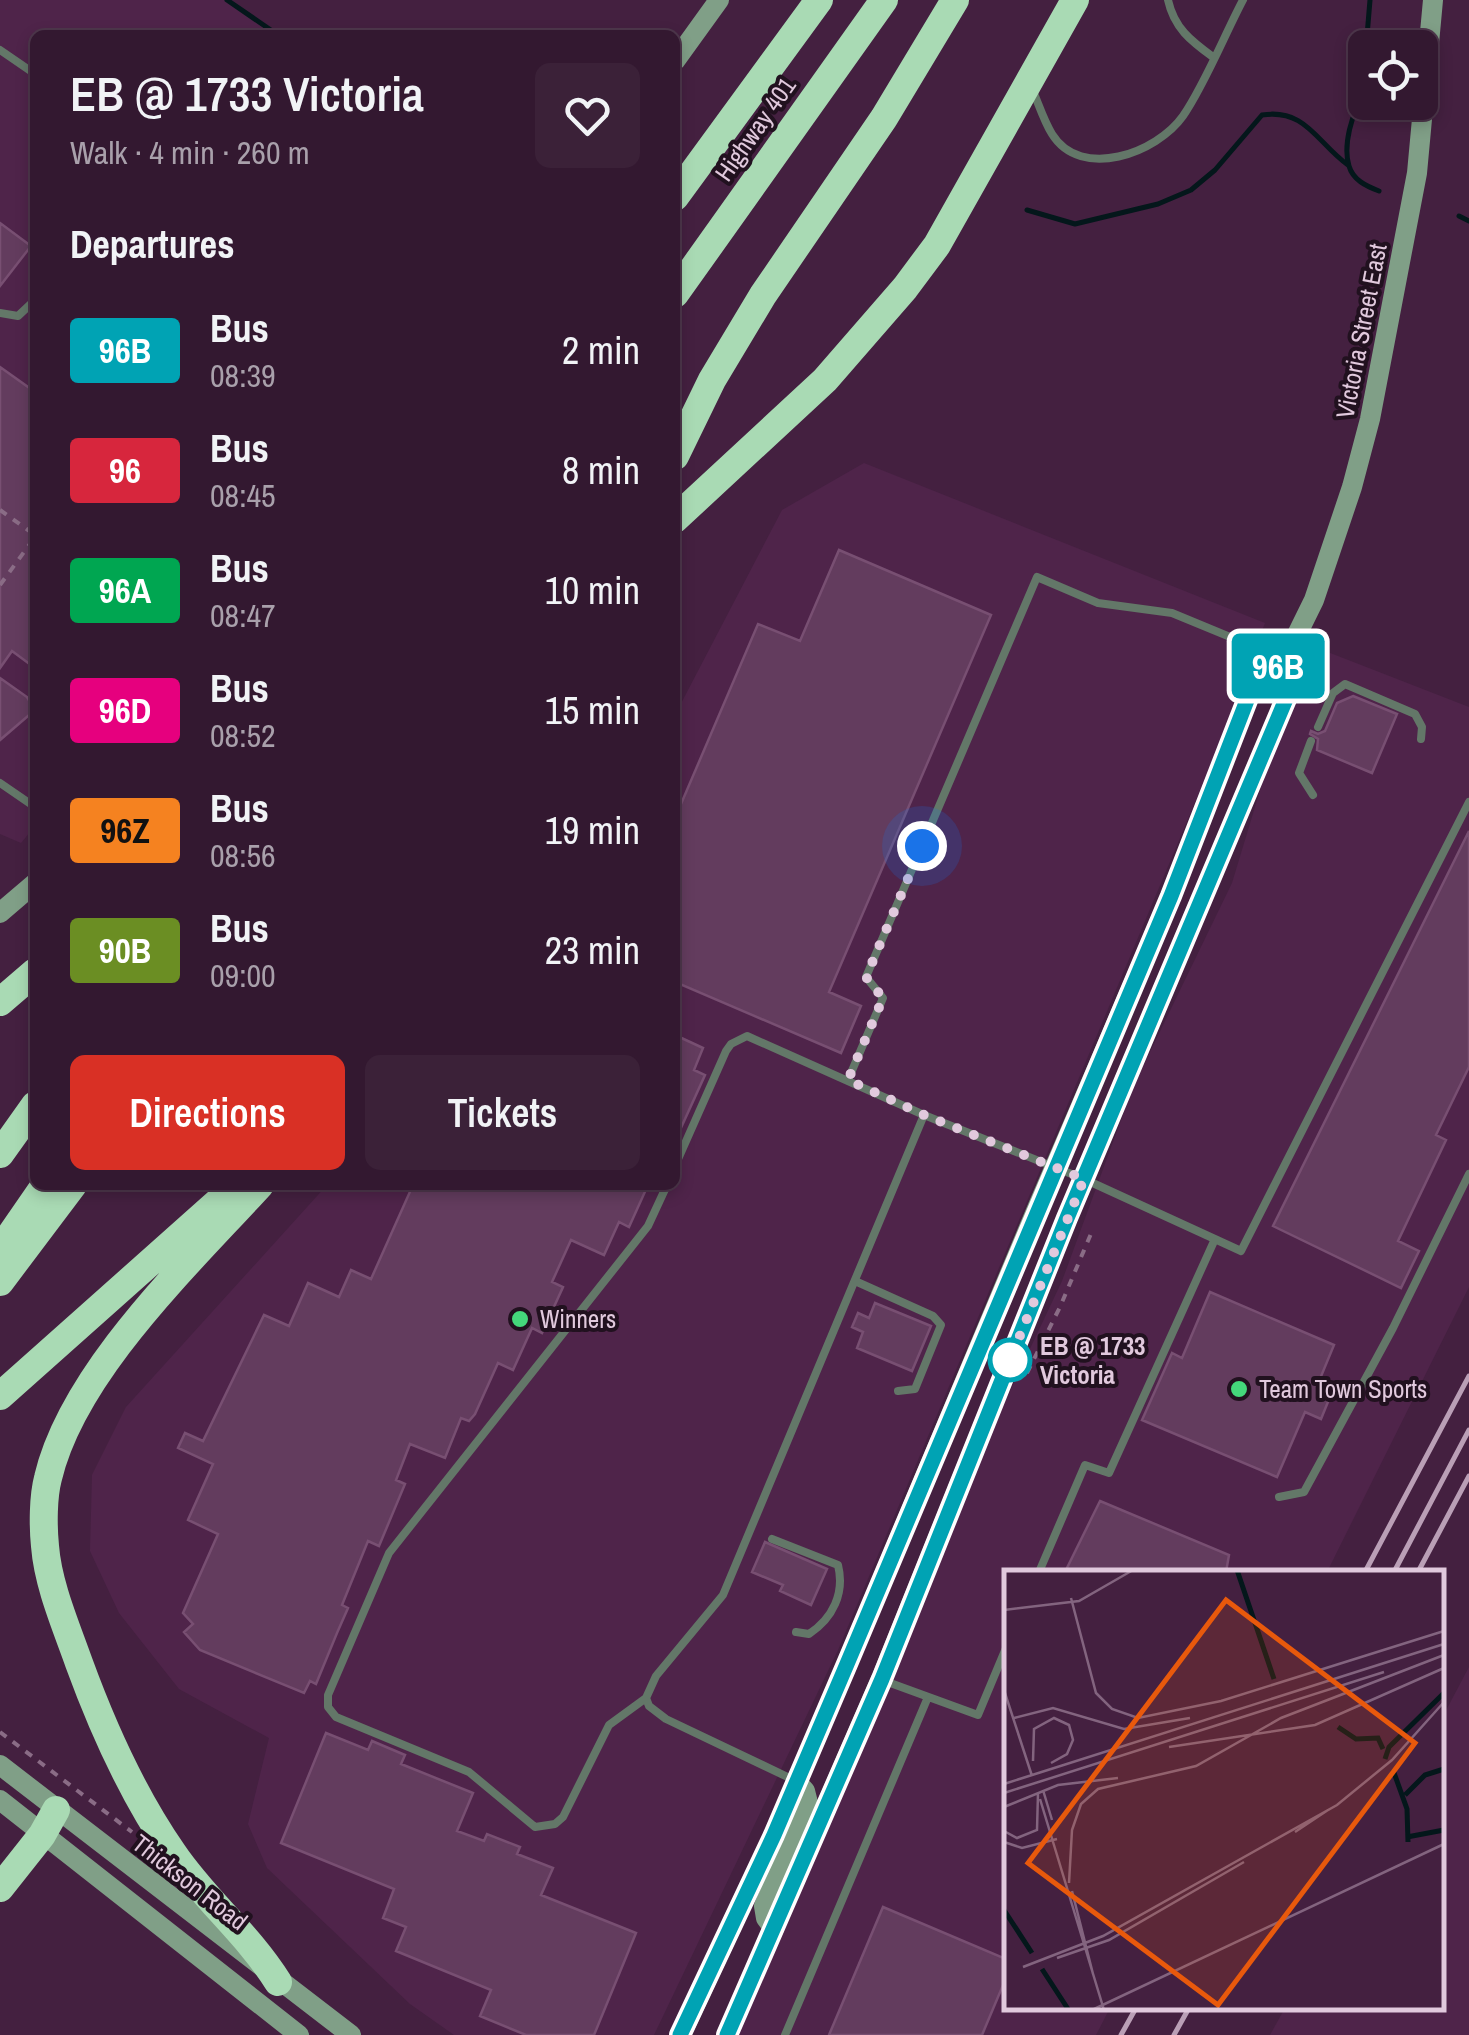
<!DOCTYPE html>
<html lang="en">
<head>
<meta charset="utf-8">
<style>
	body { margin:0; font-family:"Archivo Narrow",sans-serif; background:#3b2138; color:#f1f3f6; height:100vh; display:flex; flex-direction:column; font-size:38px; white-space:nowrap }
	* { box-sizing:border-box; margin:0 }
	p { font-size:32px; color:#a9a0ab }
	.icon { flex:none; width:55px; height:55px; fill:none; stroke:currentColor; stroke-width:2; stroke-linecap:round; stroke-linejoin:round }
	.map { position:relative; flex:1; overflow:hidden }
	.drawer { position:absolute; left:30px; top:30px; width:650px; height:1160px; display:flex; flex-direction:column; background:#331830; border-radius:15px; box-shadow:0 5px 15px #0003,0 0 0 2px #4e374c }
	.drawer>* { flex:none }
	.badge { padding:0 20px; border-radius:8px; font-size:35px; line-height:65px }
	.buttons { position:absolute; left:1348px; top:30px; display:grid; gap:20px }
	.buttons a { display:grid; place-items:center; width:90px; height:90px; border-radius:15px; background:#331830; box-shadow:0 5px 15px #0003,0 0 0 2px #4e374c; font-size:50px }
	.you { position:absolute; width:50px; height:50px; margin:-25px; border:8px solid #fff; border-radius:50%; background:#1a73e8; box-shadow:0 0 0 15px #1a73e833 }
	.map>.badge { position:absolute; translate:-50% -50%; box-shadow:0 0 0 5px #fff }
	h2 { padding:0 40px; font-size:38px; line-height:90px }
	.round { display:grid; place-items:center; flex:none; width:105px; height:105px; border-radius:15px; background:#3b2138 }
	.head { display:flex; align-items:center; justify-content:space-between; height:170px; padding:0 40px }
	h1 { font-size:48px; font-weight:600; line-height:75px }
	.action { display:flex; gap:20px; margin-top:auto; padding:20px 40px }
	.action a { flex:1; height:115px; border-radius:15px; background:#d93025; color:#fff; font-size:40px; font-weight:600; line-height:115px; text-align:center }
	.action a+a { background:#3b2138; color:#f1f3f6 }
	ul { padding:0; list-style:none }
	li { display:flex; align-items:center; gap:30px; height:120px; padding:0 40px }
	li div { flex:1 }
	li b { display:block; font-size:38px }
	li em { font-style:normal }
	li .badge { min-width:110px; font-weight:700; text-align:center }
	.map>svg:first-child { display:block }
</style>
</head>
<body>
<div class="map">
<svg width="1469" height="2035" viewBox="0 0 1469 2035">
	<rect width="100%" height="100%" fill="#442040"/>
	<path fill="#4f244a" d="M0 0H227L278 35H35V826L21 843 0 834Z
		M864 463 1265 623 1209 769 838 1650 654 2035H454L410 2004 267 1868 248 1824 269 1738 179 1689 119 1613 90 1551 92 1475 126 1407 327 1185H675V715L782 510Z
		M1320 649 1469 707V1287L1327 1572H1006V2008H1110L1096 2035H735L977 1461 1062 1281 1134 1085 1232 883 1268 764Z
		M1469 1667V2035H1270L1285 2008H1442V1718Z"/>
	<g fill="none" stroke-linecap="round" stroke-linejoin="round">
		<path stroke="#04171b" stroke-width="5" d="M227 0 278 35
			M1366 48 1370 0
			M1365 97C1351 111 1343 147 1349 166 1353 180 1366 186 1379 191
			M1027 210 1075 224 1158 204 1191 190 1215 170 1262 115C1306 108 1317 143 1348 165
			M1459 216 1469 221"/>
	</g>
	<path fill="#633c5e" stroke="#784f72" stroke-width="2.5" d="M0 223 31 246 0 286Z
		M0 367 35 392V668L12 651 0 668Z
		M839 550 991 615 829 992 861 1006 841 1053 675 982V818L758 624 800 641Z
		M0 678 27 697 35 710 0 740Z
		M1353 696 1397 714 1372 773 1317 750 1318 739 1310 734 1311 731 1318 734 1325 731 1337 703Z
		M1469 831V1067L1436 1135 1446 1140 1398 1241 1419 1251 1401 1288 1273 1226Z
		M675 1035 703 1048 694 1070 705 1075 675 1141Z
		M413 1185H648L629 1227 619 1222 604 1255 571 1240 552 1282 563 1287 542 1333 532 1328 513 1370 498 1363 475 1414 469 1421 461 1418 445 1458 410 1444 396 1480 405 1484 379 1546 368 1541 342 1605 348 1608 337 1633 316 1684 310 1681 304 1693 200 1650 184 1632 193 1624 183 1613 218 1534 188 1520 213 1464 178 1448 185 1433 203 1441 264 1315 289 1326 308 1283 339 1297 351 1270 371 1279Z
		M1210 1292 1334 1345 1317 1386 1332 1392 1321 1419 1305 1412 1277 1477 1142 1420 1172 1353 1182 1358Z
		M875 1303 931 1326 912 1371 857 1348 863 1332 852 1327 858 1313 869 1318Z
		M1100 1501 1229 1555 1226 1572 1201 1570 1200 1572H1065Z
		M765 1542 827 1569 811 1605 780 1591 783 1585 752 1572Z
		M326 1733 368 1750 372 1741 405 1755 401 1764 473 1793 457 1831 484 1841 487 1834 520 1847 517 1854 553 1868 541 1895 636 1933 594 2035H526L480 2016 491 1990 396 1951 406 1927 383 1918 394 1889 281 1843Z
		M883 1907 1006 1959V1978L982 2035H829Z"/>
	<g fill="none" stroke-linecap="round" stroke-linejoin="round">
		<path stroke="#8a6c86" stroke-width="4" stroke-dasharray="8 8" stroke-linecap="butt" d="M0 510 35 535
			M0 585 35 537
			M1027 1373 1060 1307 1093 1229
			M0 1732 132 1832"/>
		<path stroke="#637768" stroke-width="8" d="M1168 0C1174 28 1191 41 1213 57
			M0 50 35 74
			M1033 91C1039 105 1044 121 1052 134 1081 181 1157 153 1183 116 1204 86 1225 34 1243 0
			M0 313 18 316 35 300
			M1318 727 1333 693 1345 684 1415 714 1422 727 1421 739
			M1311 741 1299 773 1313 795
			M0 783 35 807
			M848 1080 883 998 866 977 1037 577 1098 603 1172 613 1281 658
			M675 1166 726 1051 731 1044 747 1036 924 1115
			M667 1185 648 1226 389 1553 328 1695V1707L336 1717 469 1772 535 1827 555 1824 563 1817 609 1725 646 1698 649 1706 666 1719 796 1781
			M855 1281 933 1316 941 1325 915 1389 898 1391
			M1279 1497 1304 1492 1393 1328 1469 1174
			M772 1539 838 1565C845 1593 833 1618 809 1634L796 1632
			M1039 1572 1085 1465 1109 1473 1215 1239
			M882 1680 978 1715 1006 1648
			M646 1698 656 1676 723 1595 924 1115 1084 1179 1241 1251 1469 802
			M785 2035 928 1697"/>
		<path stroke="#809f87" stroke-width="20" d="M675 61 719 0
			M0 913 35 883
			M0 1765 351 2035
			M0 1800 299 2035
			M774 1929 766 1918 764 1906 808 1803 805 1791 796 1781
			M681 2035 774 1835 847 1664 1038 1206 1171 896 1251 690 1285 659 1314 600 1352 487 1370 419 1417 173 1433 0
			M727 2035 881 1679 1067 1218 1286 699 1285 659"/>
		<path stroke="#a9dab4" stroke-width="28" d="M675 197 819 0
			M675 294 884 0
			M675 456 712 380 763 295 884 118 955 0
			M675 519 825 380 905 288 937 245 1075 0
			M0 1002 35 972
			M0 1154 35 1105
			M260 1185C188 1264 73 1372 48 1478 43 1497 43 1526 45 1546 48 1585 66 1626 79 1663 102 1726 134 1797 173 1853 204 1899 248 1934 278 1982
			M0 1250 45 1185
			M0 1282 73 1185
			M0 1396 237 1185
			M0 1888 42 1835 56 1810"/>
		<path stroke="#ba9fb6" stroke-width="5" d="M1365 1572 1469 1376
			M1394 1572 1469 1430
			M1418 1572 1469 1476
			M1121 2035 1136 2008
			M1174 2035 1189 2008"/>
	</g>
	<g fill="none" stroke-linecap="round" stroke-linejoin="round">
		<defs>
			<path id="line" d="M680 2035 774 1835 847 1664 1171 896 1251 690 1285 659 1286 699 1067 1218 882 1679 727 2035"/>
		</defs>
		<use href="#line" stroke="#fff" stroke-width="22"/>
		<use href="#line" stroke="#00a3b4" stroke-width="15"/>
		<path stroke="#e1c9dd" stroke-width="10" stroke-dasharray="0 18" d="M922 846 866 977 883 998 848 1080 924 1115 1084 1179 1010 1360"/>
	</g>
	<g fill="#44d77b" stroke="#21111f" stroke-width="4">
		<circle cx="520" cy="1319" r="10"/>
		<circle cx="1239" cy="1389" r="10"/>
	</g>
	<circle fill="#fff" stroke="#00a3b4" stroke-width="5" cx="1010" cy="1360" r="20"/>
	<g text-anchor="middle" stroke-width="8" stroke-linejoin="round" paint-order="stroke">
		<g font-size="25" fill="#e1c9dd" stroke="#21111f">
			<text transform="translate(755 129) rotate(-55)" y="9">Highway 401</text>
			<text transform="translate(1361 331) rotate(-79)" y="9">Victoria Street East</text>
			<text transform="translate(190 1882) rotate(38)" y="9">Thickson Road</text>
		</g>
		<g font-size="25" fill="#e1c9dd" stroke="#21111f" text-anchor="start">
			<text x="540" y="1328">Winners</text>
			<text x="1259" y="1398">Team Town Sports</text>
		</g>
		<g font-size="25" font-weight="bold" fill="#e1c9dd" stroke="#21111f" text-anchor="start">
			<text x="1040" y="1355">EB @ 1733<tspan x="1040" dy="29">Victoria</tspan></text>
		</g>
	</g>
	<g transform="translate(1004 1570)">
		<rect width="440" height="440" fill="#442040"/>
		<path fill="none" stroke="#04171b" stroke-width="5" d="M233 0 270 109M334 157 352 169 374 168 379 179M381 189 385 177 440 123M389 200 403 239 404 272M401 225 421 205 440 199M403 267 440 260M0 340 28 383M38 399 64 439"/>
		<path fill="none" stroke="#83647f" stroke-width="2.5" d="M67 28 92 123 108 139 134 148 217 131 440 61M0 40 75 31 129 0M0 120 28 206M10 148 49 138 120 159 186 148M165 177 311 155 440 98M29 191 30 159 50 148 65 155 69 170 63 184 47 193M0 214 440 74M39 220 48 250M0 223 380 102M36 229 100 440M0 237 54 215 114 208M0 261 13 268 33 260 34 223M291 262 324 240M0 272 18 278 53 269M65 313 68 260 77 234 94 219 192 196 277 148 440 85M68 321 89 404M53 388 105 370 240 292M19 397 99 366 333 235 388 190 440 132M88 440 440 274"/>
		<path fill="#e8590c" fill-opacity="0.15" stroke="#e8590c" stroke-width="5" d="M222 30 411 173 214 435 24 293Z"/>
		<rect width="440" height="440" fill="none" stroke="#e1c9dd" stroke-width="5"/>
	</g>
</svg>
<div class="buttons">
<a><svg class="icon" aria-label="locate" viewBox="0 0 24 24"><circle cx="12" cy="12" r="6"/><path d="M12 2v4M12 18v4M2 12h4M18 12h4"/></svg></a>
</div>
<div class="you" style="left:922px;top:846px"></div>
<b class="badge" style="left:1278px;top:666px;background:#00a3b4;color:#fff">96B</b>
<section class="drawer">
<div class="head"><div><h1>EB @ 1733 Victoria</h1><p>Walk · 4 min · 260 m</p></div><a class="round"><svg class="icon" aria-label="heart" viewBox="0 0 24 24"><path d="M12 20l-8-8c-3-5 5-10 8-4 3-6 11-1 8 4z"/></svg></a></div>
<h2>Departures</h2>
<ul>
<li><span class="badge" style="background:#00a3b4;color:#fff">96B</span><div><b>Bus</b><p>08:39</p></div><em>2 min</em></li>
<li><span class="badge" style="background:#d7263d;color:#fff">96</span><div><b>Bus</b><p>08:45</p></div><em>8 min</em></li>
<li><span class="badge" style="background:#00a651;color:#fff">96A</span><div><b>Bus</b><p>08:47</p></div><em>10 min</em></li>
<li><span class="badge" style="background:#e6007e;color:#fff">96D</span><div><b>Bus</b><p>08:52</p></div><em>15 min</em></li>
<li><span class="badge" style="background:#f58220;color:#111">96Z</span><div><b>Bus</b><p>08:56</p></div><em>19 min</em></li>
<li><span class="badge" style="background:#6b8e23;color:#fff">90B</span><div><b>Bus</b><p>09:00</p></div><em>23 min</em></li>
</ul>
<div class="action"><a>Directions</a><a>Tickets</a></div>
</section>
</div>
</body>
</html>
